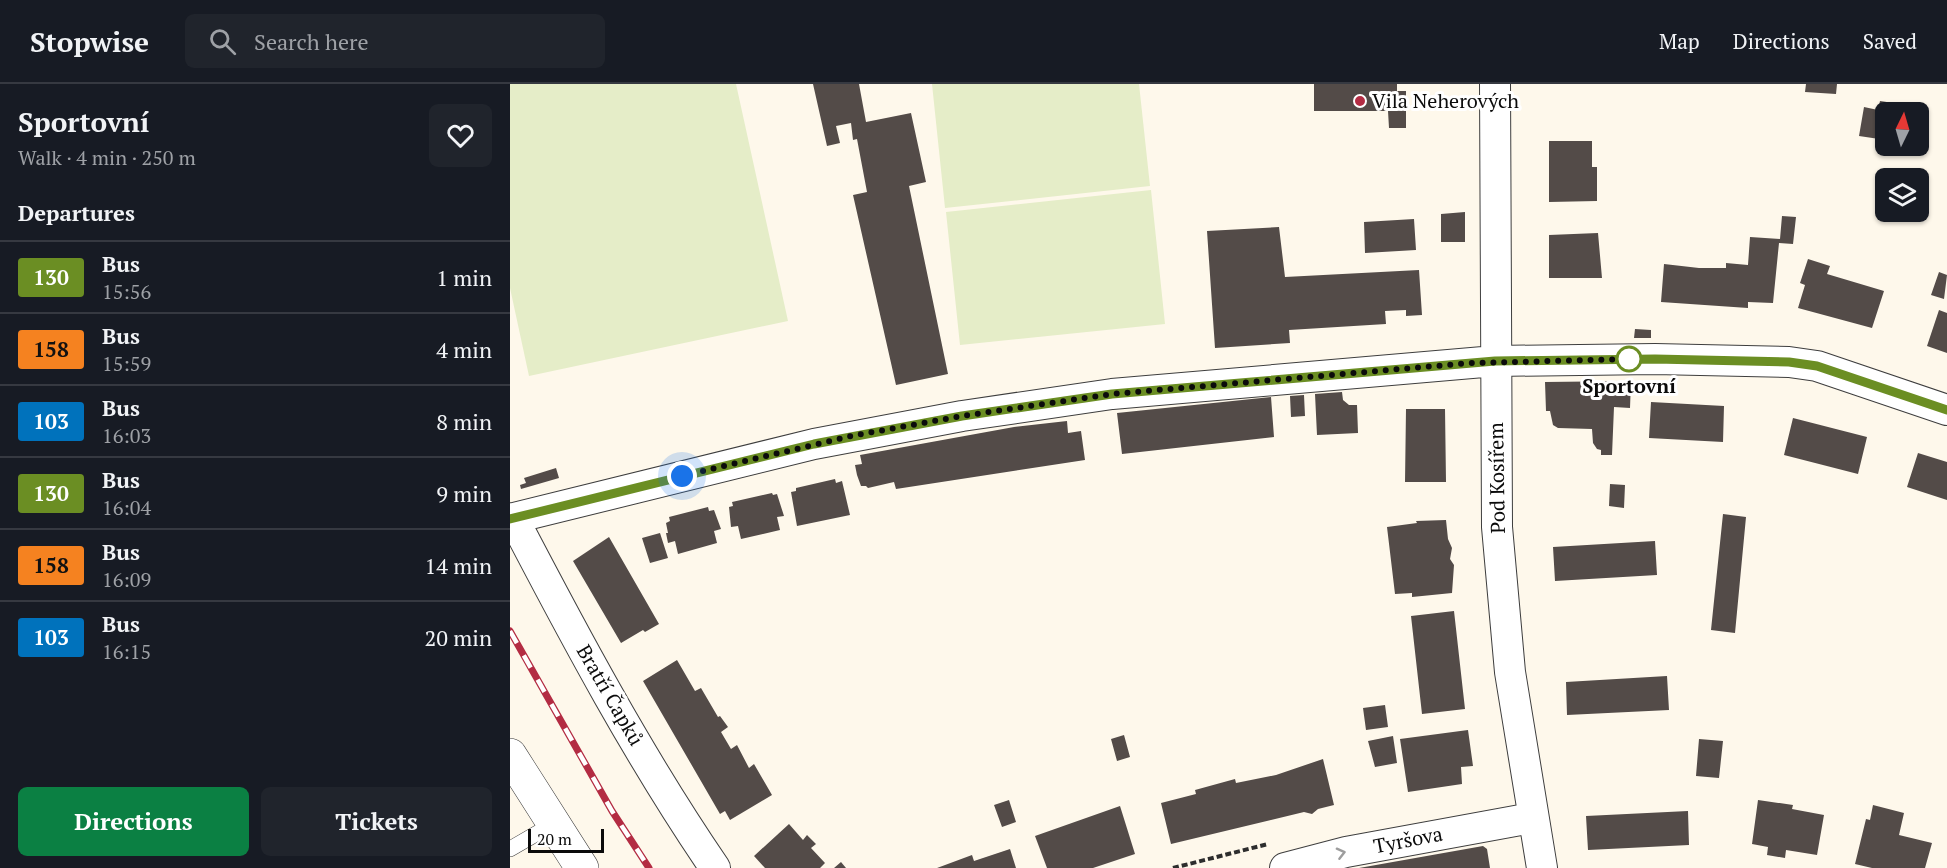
<!DOCTYPE html>
<html lang="en">
<head>
<meta charset="utf-8">
<style>
	body { margin:0; font-family:"PT Serif",serif; background:#20242c; color:#f1f3f6; height:100vh; display:flex; flex-direction:column; font-size:22px; white-space:nowrap }
	* { box-sizing:border-box; margin:0 }
	p { font-size:20px; color:#9ea1a6 }
	.icon { flex:none; width:33px; height:33px; fill:none; stroke:currentColor; stroke-width:2; stroke-linecap:round; stroke-linejoin:round }
	.map { position:relative; flex:1; overflow:hidden }
	.panel { display:flex; flex-direction:column; background:#171b24; width:510px }
	.panel>* { flex:none }
	.badge { padding:0 12px; border-radius:4px; font-size:21px; line-height:39px }
	.needle { width:39px; rotate:5deg }
	.fabs { position:absolute; left:1365px; top:18px; display:grid; gap:12px }
	.fabs a { display:grid; place-items:center; width:54px; height:54px; border-radius:9px; background:#171b24; box-shadow:0 2px 4px #0004; font-size:30px }
	.scale { position:absolute; left:18px; bottom:15px; width:76px; box-sizing:border-box; padding-left:6px; border:3px solid #0b0b0b; border-top:0; font-size:16px; line-height:21px; white-space:nowrap; color:#0b0b0b; -webkit-text-stroke:4px #fff; paint-order:stroke }
	.you { position:absolute; width:30px; height:30px; margin:-15px; border:4px solid #fff; border-radius:50%; background:#1a73e8; box-shadow:0 0 0 9px #1a73e833 }
	.map>.badge { position:absolute; translate:-50% -50%; box-shadow:0 0 0 3px #fff }
	h2 { padding:0 18px; font-size:22px; line-height:54px }
	.round { display:grid; place-items:center; flex:none; width:63px; height:63px; border-radius:9px; background:#20242c }
	.head { display:flex; align-items:center; justify-content:space-between; height:102px; padding:0 18px }
	h1 { font-size:28px; font-weight:700; line-height:45px }
	.button { display:flex; gap:12px; margin-top:auto; padding:12px 18px }
	.button a { flex:1; height:69px; border-radius:9px; background:#0b8043; color:#fff; font-size:24px; font-weight:700; line-height:69px; text-align:center }
	.button a+a { background:#20242c; color:#f1f3f6 }
	ul { padding:0; list-style:none }
	li { display:flex; align-items:center; gap:18px; height:72px; padding:0 18px; border-top:2px solid #363941 }
	li div { flex:1 }
	li b { display:block; font-size:22px }
	li em { font-style:normal }
	li .badge { min-width:66px; font-weight:700; text-align:center }
	header { display:flex; align-items:center; gap:36px; box-sizing:border-box; height:84px; padding:0 30px; background:#171b24; border-bottom:2px solid #363941 }
	header strong { font-size:28px }
	nav { display:flex; gap:33px; margin-inline-start:auto; font-size:21px }
	.search { width:420px; height:54px; background:#20242c; display:flex; align-items:center; gap:15px; box-sizing:border-box; padding:0 21px; border-radius:9px; color:#9ea1a6; font-size:22px }
	main { display:flex; flex:1; min-height:0 }
	.map>svg:first-child { display:block }
</style>
</head>
<body>
<header>
<strong>Stopwise</strong>
<div class="search"><svg class="icon" aria-label="search" viewBox="0 0 24 24"><circle cx="10" cy="10" r="6"/><path d="M15 15l6 6"/></svg>Search here</div>
<nav><a>Map</a><a>Directions</a><a>Saved</a></nav>
</header>
<main>
<section class="panel">
<div class="head"><div><h1>Sportovní</h1><p>Walk · 4 min · 250 m</p></div><a class="round"><svg class="icon" aria-label="heart" viewBox="0 0 24 24"><path d="M12 20l-8-8c-3-5 5-10 8-4 3-6 11-1 8 4z"/></svg></a></div>
<h2>Departures</h2>
<ul>
<li><span class="badge" style="background:#6b8e23;color:#fff">130</span><div><b>Bus</b><p>15:56</p></div><em>1 min</em></li>
<li><span class="badge" style="background:#f58220;color:#111">158</span><div><b>Bus</b><p>15:59</p></div><em>4 min</em></li>
<li><span class="badge" style="background:#0072bc;color:#fff">103</span><div><b>Bus</b><p>16:03</p></div><em>8 min</em></li>
<li><span class="badge" style="background:#6b8e23;color:#fff">130</span><div><b>Bus</b><p>16:04</p></div><em>9 min</em></li>
<li><span class="badge" style="background:#f58220;color:#111">158</span><div><b>Bus</b><p>16:09</p></div><em>14 min</em></li>
<li><span class="badge" style="background:#0072bc;color:#fff">103</span><div><b>Bus</b><p>16:15</p></div><em>20 min</em></li>
</ul>
<div class="button"><a>Directions</a><a>Tickets</a></div>
</section>
<div class="map">
<svg width="1437" height="784" viewBox="0 0 1437 784">
	<rect width="100%" height="100%" fill="#fef8eb"/>
	<path fill="#e5edc8" d="M0 0H226L278 237 19 292 0 204Z
		M422 0H629L640 102 435 124Z
		M641 106 655 240 450 261 436 128Z"/>
	<path fill="#534b48" d="M303 0H349L356 38 401 29 416 98 399 102 438 290 386 301 343 111 357 108 347 55 343 56 341 39 326 42 330 59 317 62Z
		M804 0H887V7H896V44H879L878 27H804Z
		M1296 0H1327L1326 10 1295 8Z
		M1370 17 1417 24 1410 55 1408 28H1376V56L1349 52 1354 23 1368 26Z
		M1039 57H1082V83H1087V117L1039 118Z
		M955 128V158H931V130Z
		M1272 132 1286 133 1283 160 1269 159 1263 219 1238 218V224L1151 218 1154 180 1189 184H1216V179L1238 181 1240 153 1270 155Z
		M904 135 906 166 855 169 854 138Z
		M769 143 775 193 909 186 912 231 896 232V226L875 227 876 240 779 246 780 259 705 264 697 147Z
		M1088 149 1092 194H1039V151Z
		M1298 175 1320 182 1317 190 1374 207 1362 244 1288 224 1295 201 1290 199Z
		M1429 188 1437 191 1434 215 1421 211Z
		M1429 226 1437 229V269L1417 262Z
		M1125 245 1141 246V254H1124Z
		M1121 297 1120 324 1104 323 1102 371H1091V366L1087 365 1083 359 1082 345 1048 344 1043 341 1040 327H1036L1035 298Z
		M832 308 833 316 839 321H847L848 349 807 351 805 310Z
		M794 311 795 332 781 333 780 312Z
		M761 313 764 353 612 370 607 329Z
		M1141 318 1214 322 1213 358 1139 354Z
		M896 325H935L936 398H895Z
		M1283 334 1357 353 1348 390 1274 371Z
		M557 337 558 349 571 347 575 376 386 405 384 398 358 404 356 402H351L347 391 345 381 352 380 350 371 504 343Z
		M1408 369 1437 378V416L1397 403Z
		M46 384 49 394 11 405 10 401 16 399 14 394Z
		M325 395 326 399 332 397 340 431 287 442 281 408 286 407V404Z
		M1100 400 1115 401 1114 424 1099 422Z
		M262 409 263 411 267 410 274 432 267 433 270 446 231 455 228 442 221 443 219 423 223 422 222 418Z
		M198 423 199 427 204 426 211 445 204 447 207 459 168 470 165 457 158 459 156 449H158L156 439 160 437 159 433Z
		M1213 430 1236 433 1225 549 1201 546Z
		M936 436 938 455 942 464 940 475 944 481 942 509 902 513V509L885 510 877 443 907 439 906 437Z
		M150 449 158 474 140 479 132 454Z
		M99 453 149 540 135 548 133 546 111 559 63 477Z
		M1145 457 1147 491 1045 497 1043 463Z
		M944 527 955 625 912 630 901 532Z
		M167 576 185 607 191 604 208 633 210 632 218 643 211 648 221 665 227 661 239 684 244 680 262 711 220 736 215 727 210 730 133 597Z
		M1157 592 1159 626 1057 631 1056 598Z
		M875 621 878 643 856 646 853 624Z
		M958 646 963 682 951 683 952 700 898 708 890 655Z
		M614 651 620 673 607 677 601 655Z
		M883 652 887 679 865 683 858 657Z
		M1189 655 1213 657 1209 694 1186 692Z
		M813 675 824 721 808 725 802 730 794 728 661 760 651 719 686 710 685 706 725 695 726 699 766 691Z
		M499 716 506 738 492 743 484 721Z
		M1248 716 1283 721 1282 725 1314 731 1307 771 1276 766 1275 774 1257 771 1258 763 1242 760Z
		M1363 721 1394 729 1389 751 1422 759 1415 784H1362L1345 780 1356 735 1360 736Z
		M610 722 625 770 583 784H537L525 752Z
		M1178 727 1179 761 1078 766 1076 732Z
		M279 740 293 756 297 751 306 760 301 764 315 779 310 784H255L244 772Z
		M973 762 977 765 980 784H849Z
		M500 765 506 784H427L462 771 464 777Z
		M331 778 336 784H324Z"/>
	<g fill="none" stroke-linecap="round" stroke-linejoin="round">
		<defs>
			<path id="service" d="M0 765 43 740"/>
			<path id="minor" d="M985 0 987 443 1000 588 1032 784
				M3 434C65 553 129 673 205 784
				M0 435 304 360 452 332 602 310 985 277 1145 275 1279 278 1307 282 1437 326
				M775 784 836 768 1022 734"/>
			<path id="tertiary" d="M0 671 72 784"/>
		</defs>
		<use href="#service" stroke="#3e3e3e" stroke-width="16"/>
		<use href="#minor" stroke="#3e3e3e" stroke-width="32"/>
		<use href="#tertiary" stroke="#3e3e3e" stroke-width="34"/>
		<path stroke="#2d2d2d" stroke-width="4" stroke-dasharray="6 3" stroke-linecap="butt" d="M663 784 758 760"/>
		<use href="#service" stroke="#fff" stroke-width="15"/>
		<use href="#minor" stroke="#fff" stroke-width="30"/>
		<use href="#tertiary" stroke="#fff" stroke-width="33"/>
		<defs>
			<path id="rail" d="M0 547 102 727 139 784"/>
		</defs>
		<use href="#rail" stroke="#b32c43" stroke-width="7"/>
		<use href="#rail" stroke="#fff" stroke-width="4.5" stroke-dasharray="14" stroke-linecap="butt"/>
	</g>
	<defs><path id="oneway-chevron" d="M-2-3.5L2.5 0L-2 3.5" fill="none" stroke-width="1.6" stroke-linecap="round" stroke-linejoin="round" transform="scale(1.5)"/></defs>
	<use stroke="#9d9d9d" href="#oneway-chevron" transform="translate(831 769) rotate(-14)"/>
	<g fill="none" stroke-linecap="round" stroke-linejoin="round">
		<defs>
			<path id="line" d="M0 435 304 360 452 332 602 310 985 277 1145 275 1279 278 1307 282 1437 326"/>
		</defs>
		<use href="#line" stroke="#fff" stroke-width="14"/>
		<use href="#line" stroke="#6b8e23" stroke-width="9"/>
		<path stroke="#0b0b0b" stroke-width="6" stroke-dasharray="0 10.8" d="M172 392 341 352 452 332 602 310 960 279 1124 275H1119"/>
	</g>
	<circle fill="#b32c43" stroke="#fff" stroke-width="2" cx="850" cy="17" r="6"/>
	<circle fill="#fff" stroke="#6b8e23" stroke-width="3" cx="1119" cy="275" r="12"/>
	<g text-anchor="middle" stroke-width="6" stroke-linejoin="round" paint-order="stroke">
		<g font-size="20" fill="#0b0b0b" stroke="#fff" text-anchor="start">
			<text x="862" y="24">Vila Neherových</text>
		</g>
		<g font-size="20" font-weight="bold" fill="#0b0b0b" stroke="#fff">
			<text x="1119" y="309">Sportovní</text>
		</g>
		<g font-size="20" fill="#0b0b0b" stroke="#fff">
			<text transform="translate(987 394) rotate(-91)" y="7">Pod Kosířem</text>
			<text transform="translate(100 611) rotate(60)" y="7">Bratří Čapků</text>
			<text transform="translate(898 756) rotate(-11)" y="7">Tyršova</text>
		</g>
	</g>
</svg>
<div class="fabs">
<a><svg class="needle" viewBox="-14 -14 28 28"><path d="M0-13l5 13h-10z" fill="#e53935"/><path d="M0 13l5-13h-10z" fill="#9ea1a6"/></svg></a>
<a><svg class="icon" aria-label="layers" viewBox="0 0 24 24"><path d="M12 4l9 5-9 5-9-5zM3 14l9 5 9-5"/></svg></a>
</div>
<div class="scale">20 m</div>
<div class="you" style="left:172px;top:392px"></div>
</div>
</main>
</body>
</html>
